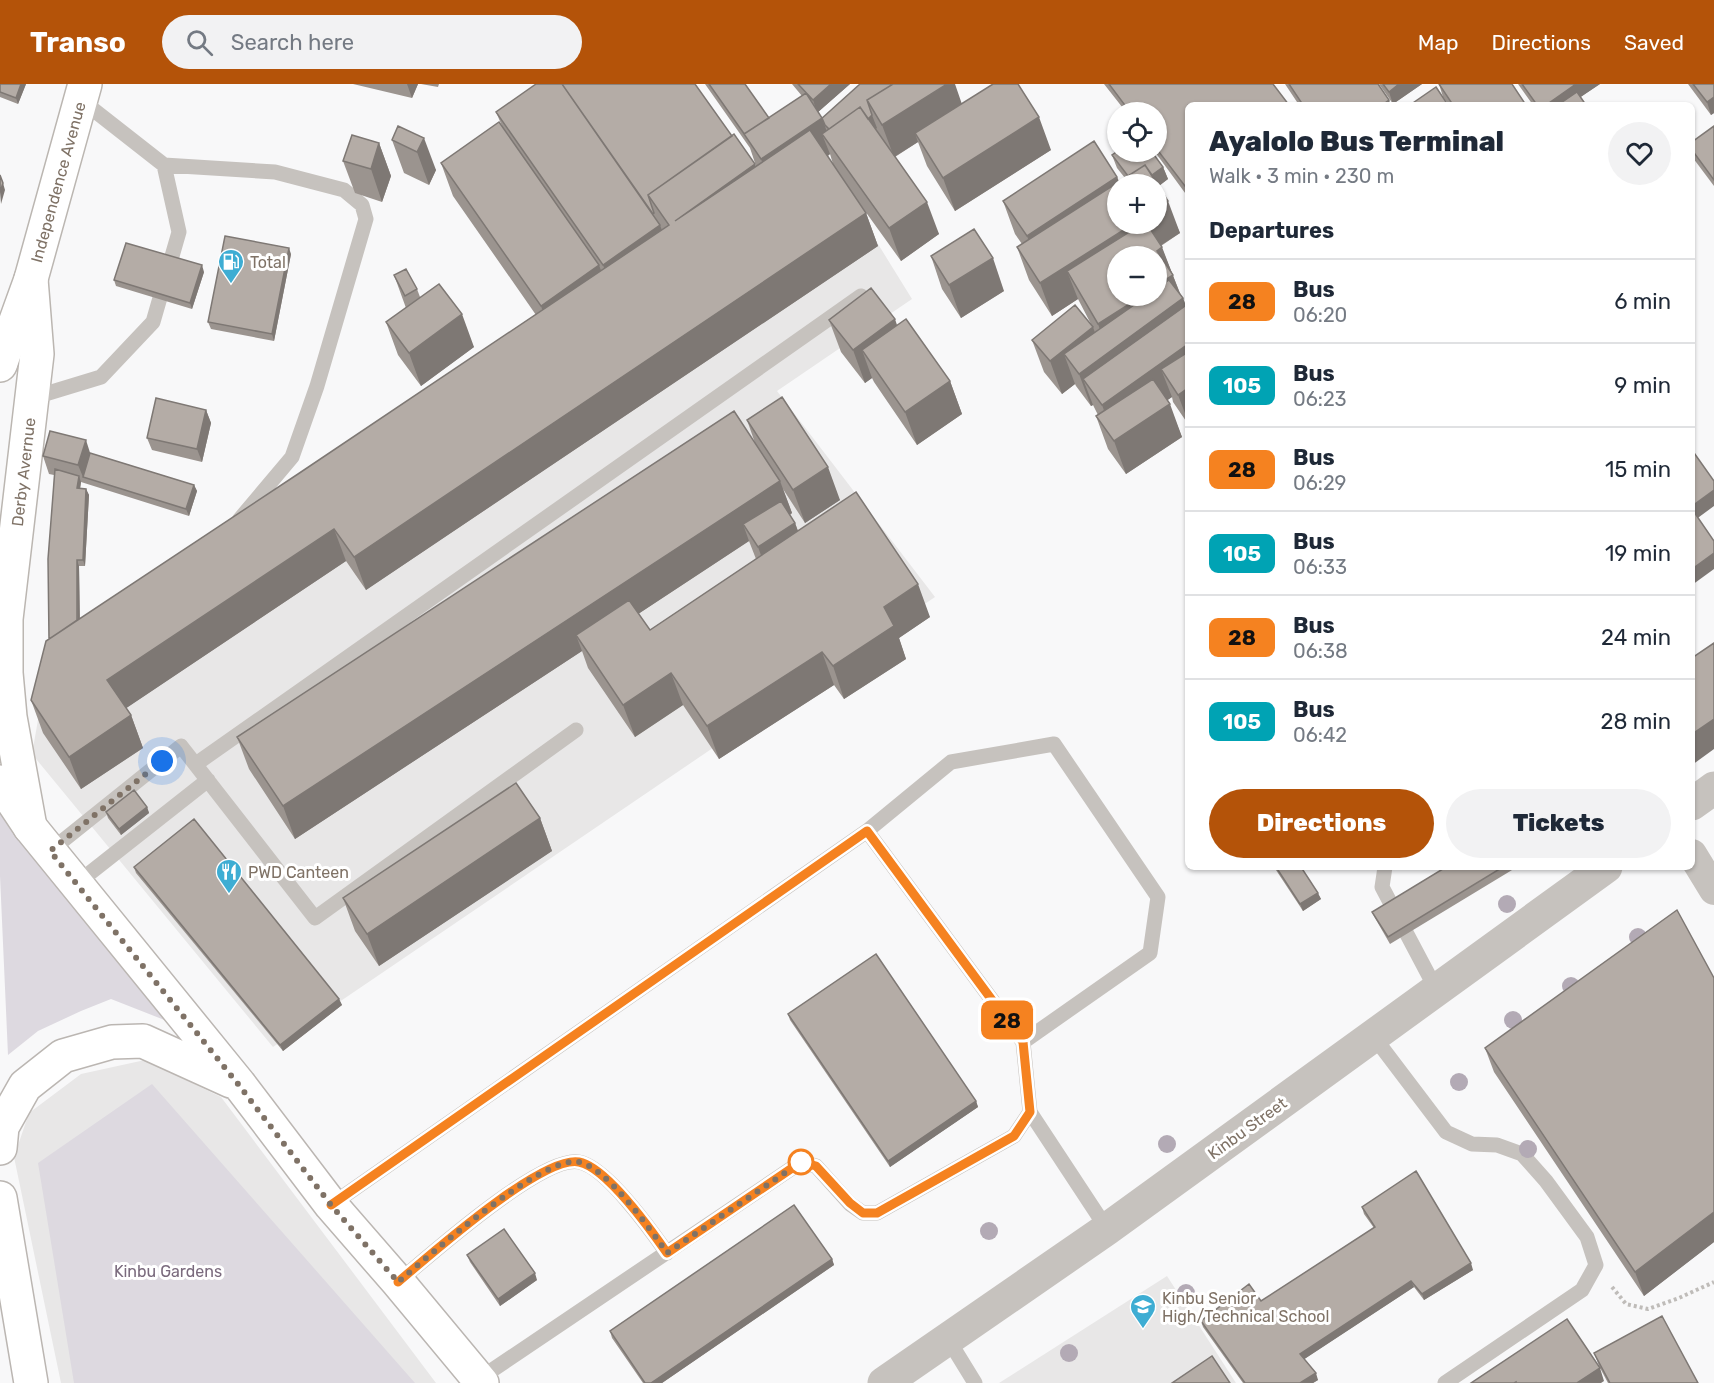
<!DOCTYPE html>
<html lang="en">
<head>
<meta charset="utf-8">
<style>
	body { margin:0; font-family:Rubik,sans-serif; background:#f2f2f3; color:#1f2937; height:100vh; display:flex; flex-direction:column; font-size:22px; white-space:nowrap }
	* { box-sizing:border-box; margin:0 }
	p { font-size:20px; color:#747a83 }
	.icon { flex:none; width:33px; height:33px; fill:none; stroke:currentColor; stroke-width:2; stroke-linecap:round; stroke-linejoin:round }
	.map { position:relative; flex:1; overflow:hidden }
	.details { position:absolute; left:1185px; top:18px; width:510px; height:768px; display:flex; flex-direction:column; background:#fff; border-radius:9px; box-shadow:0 2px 4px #0004 }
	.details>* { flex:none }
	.badge { padding:0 12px; border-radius:9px; font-size:21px; line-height:39px }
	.controls { position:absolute; left:1107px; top:18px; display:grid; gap:12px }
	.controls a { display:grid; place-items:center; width:60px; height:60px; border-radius:50%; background:#fff; box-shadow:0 2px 4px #0004; font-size:30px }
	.you { position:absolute; width:30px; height:30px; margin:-15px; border:4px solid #fff; border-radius:50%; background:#1a73e8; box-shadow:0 0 0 9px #1a73e833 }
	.map>.badge { position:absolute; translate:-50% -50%; box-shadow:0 0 0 3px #fff }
	h2 { padding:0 24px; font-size:22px; line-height:54px }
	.round { display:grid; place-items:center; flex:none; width:63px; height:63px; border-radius:32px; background:#f2f2f3 }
	.head { display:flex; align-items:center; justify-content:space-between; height:102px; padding:0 24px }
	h1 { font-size:28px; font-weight:800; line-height:45px }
	.cta { display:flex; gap:12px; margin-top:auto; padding:12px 24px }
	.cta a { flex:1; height:69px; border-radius:36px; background:#b45309; color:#fff; font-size:24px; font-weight:800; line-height:69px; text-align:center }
	.cta a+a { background:#f2f2f3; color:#1f2937 }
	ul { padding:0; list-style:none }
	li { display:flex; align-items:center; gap:18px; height:84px; padding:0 24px; border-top:2px solid #e0e1e3 }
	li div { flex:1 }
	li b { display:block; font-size:22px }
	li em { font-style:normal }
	li .badge { min-width:66px; font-weight:700; text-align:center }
	header { display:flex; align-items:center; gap:36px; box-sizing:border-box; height:84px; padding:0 30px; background:#b45309; color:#fff }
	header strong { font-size:28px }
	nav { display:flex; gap:33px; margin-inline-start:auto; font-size:21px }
	.search { width:420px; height:54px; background:#f2f2f3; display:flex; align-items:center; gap:15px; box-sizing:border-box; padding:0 21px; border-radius:33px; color:#747a83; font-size:22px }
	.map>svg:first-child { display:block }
</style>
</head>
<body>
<header>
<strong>Transo</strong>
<div class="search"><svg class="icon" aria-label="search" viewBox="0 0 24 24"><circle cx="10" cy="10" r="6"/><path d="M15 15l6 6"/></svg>Search here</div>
<nav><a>Map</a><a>Directions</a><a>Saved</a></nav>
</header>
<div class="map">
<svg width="1714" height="1299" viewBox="0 0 1714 1299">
	<rect width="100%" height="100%" fill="#f8f8f9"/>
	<path fill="#e8e7e7" d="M826 76 912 215 777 307 935 513 273 963 32 670 48 579Z
		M145 976 221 1013 436 1299H61L14 1073 29 1029 81 990Z
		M1167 1192 1236 1299H999Z"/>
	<path fill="#ddd9e0" d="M0 719 167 937 111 915 81 927 38 947 8 971 0 792Z
		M152 1000 415 1299H74L38 1079Z"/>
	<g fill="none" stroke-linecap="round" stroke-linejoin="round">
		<defs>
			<g id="secondary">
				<path id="s1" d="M0 281 31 195 85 0"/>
				<path id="s2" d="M30 743 10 633 6 589V535L37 270 31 195"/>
			</g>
			<path id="primary" d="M0 279 1 278
				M0 698 30 743 239 1000 331 1121 398 1198 482 1299
				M0 1064 2 1043 25 1002 63 972 112 958 143 957 231 997
				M0 1114 31 1299"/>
		</defs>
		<use href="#secondary" stroke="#bbb6b1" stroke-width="36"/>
		<use href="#primary" stroke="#bbb6b2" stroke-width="36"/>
		<path stroke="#bfbcb9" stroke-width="4" stroke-dasharray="3 3" stroke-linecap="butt" d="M1612 1203 1626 1220 1648 1225 1679 1214 1714 1198"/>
		<path stroke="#c6c2be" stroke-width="15" d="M164 81 275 88 344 106 362 121 366 135 317 302 292 373 239 436
			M32 314 101 293 153 238 179 148 164 81 81 16
			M196 680 861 212
			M867 747 1023 958
			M50 767 181 662 315 834 576 646
			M1385 783 1382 803 1437 907
			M76 800 208 696
			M1374 953 1446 1048 1472 1060 1497 1061 1522 1070 1546 1097 1587 1153 1596 1181 1582 1206 1445 1299
			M1030 1028 1107 1145
			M331 1121 867 747 951 678 1054 660 1158 813 1150 869 1023 958 1030 1028 1014 1052 877 1129H863L850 1120 816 1082 801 1078 479 1295
			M398 1198C429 1172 542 1071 579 1078 606 1083 651 1146 667 1169
			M948 1255 975 1299"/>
		<path stroke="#c6c2be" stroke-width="30" d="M1692 770 1714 806"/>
		<path stroke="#c6c2be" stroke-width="33" d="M1692 720 1714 704
			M884 1299 1107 1145 1606 783"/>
		<use href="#secondary" stroke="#fff" stroke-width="33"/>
		<use href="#primary" stroke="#fff" stroke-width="33"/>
	</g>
	<g fill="#b3aab5">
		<circle cx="1507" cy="820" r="9"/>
		<circle cx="1638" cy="853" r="9"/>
		<circle cx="1571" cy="902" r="9"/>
		<circle cx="1513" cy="936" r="9"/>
		<circle cx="1459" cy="998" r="9"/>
		<circle cx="1167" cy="1060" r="9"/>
		<circle cx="1528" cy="1065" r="9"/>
		<circle cx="989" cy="1147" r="9"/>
		<circle cx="1186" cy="1209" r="9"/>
		<circle cx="1069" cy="1269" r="9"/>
	</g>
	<path fill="#9b948f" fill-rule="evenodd" d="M0 0H26L18 20 0 13Z
		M353 0H418L412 14Z
		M421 0H439L438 3Z
		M705 0H745L769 34 802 12 792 0H850L818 28 822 34 860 0 962 20 1051 66 955 127 927 82 918 58 895 73 939 150 901 177 852 109 866 129 878 162 366 506 346 477 126 624 131 631 143 664 81 705 43 649 31 616 49 555 54 391 49 390 43 372 90 369 194 401 197 407 189 432 81 398 80 405H86L89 411 85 482H79L80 535 298 390 536 231 453 112 441 79 502 42 496 28 732 52 756 82 750 64ZM830 70 833 80 828 72Z
		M1104 0H1273L1188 21V113L1155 68H1156V28H1126Z
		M1285 0H1378L1391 21H1299Z
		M1379 0H1422L1393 20Z
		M1439 0 1526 21H1449L1443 13Z
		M1518 0H1600L1580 13 1586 21H1533Z
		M1688 0H1714V29L1711 31Z
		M398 42 436 86 429 101 404 89 392 56Z
		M1714 42V102L1693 74 1692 71V66Z
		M379 59 391 92 382 118 355 109 343 77Z
		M1112 71 1163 83 1168 95 1159 102 1180 149 1161 162 1180 209 1183 214 1186 222 1188 221V340L1173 318 1172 313 1167 316 1182 353 1126 390 1108 365 1096 332 1098 331 1093 321 1091 322 1076 302 1075 300 1062 310 1044 288 1032 256 1092 242 1078 215 1052 232 1029 196 1017 163 1022 160 1015 150 1003 117 1117 93 1119 98 1125 94 1117 84Z
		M291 170 274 257 211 245 208 238Z
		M931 172 1004 207 961 234 942 205Z
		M204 188 192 225 116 202 114 196Z
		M394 191 417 205 420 213 474 263 421 302 398 271 386 238 406 224Z
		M829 236 897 241 950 297 962 330 917 361 874 298 872 294 865 299 841 268Z
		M206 326 211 339 202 378 152 366 147 354Z
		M747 336 840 416 805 439 783 405 792 429 790 431 795 439 798 447 930 533 899 554 906 575 844 615 834 601 719 675 683 621 635 653 588 584 582 567 295 755 249 685 237 653 755 359ZM749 457 756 475 650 546 638 530Z
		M147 723 149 729 121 751 108 734 106 728Z
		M540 734 552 767 379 882 355 847 343 814Z
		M134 783 339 915 342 921 283 967 136 789Z
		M1274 783H1301L1321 815 1303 827Z
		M1446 783H1517L1390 860 1375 834 1372 828Z
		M1714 894V1158L1644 1212 1494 988 1485 964Z
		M788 930 976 1017 978 1023 890 1083 790 936Z
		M1362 1123 1473 1186 1424 1216 1414 1203 1304 1275 1318 1296 1313 1299H1243L1203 1243 1201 1237 1261 1217 1374 1144 1364 1130Z
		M467 1171 537 1196 500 1222 470 1178Z
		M832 1175 834 1181 662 1299H643L612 1254 610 1247Z
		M1594 1269 1698 1299H1608L1599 1282Z"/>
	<path fill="#7e7874" d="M21 0H26L18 20 16 14Z
		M407 0H418L412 14Z
		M831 0H850L817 29 813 16Z
		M947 0H955L965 29 915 49 918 58 894 73 882 41Z
		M1399 0H1422L1393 20 1389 8Z
		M1576 0H1600L1569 21H1546Z
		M1714 13V29L1711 31 1707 18Z
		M1389 16 1391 21H1382Z
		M872 31 877 44 846 72 841 59Z
		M1039 33 1051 66 955 127 943 94Z
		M822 34 834 67 822 50 830 70 773 108 761 75Z
		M424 54 436 86 429 101 417 68Z
		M379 59 391 92 382 118 371 85Z
		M755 80 767 113 675 137Z
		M1163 83 1168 95 1156 104 1140 100Z
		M1117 93 1120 100 1039 185 1027 152Z
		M3 99 5 106 1 120 0 108Z
		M1168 117 1180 149 1144 172 1067 187 1078 215 1052 232 1040 199 1133 140H1156V124Z
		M927 118 939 150 901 177 889 144Z
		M866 129 878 162 366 506 354 473Z
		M660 141 672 174 615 213 603 181Z
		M1162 163 1182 215 1183 214 1188 228 1083 295 1093 321 1091 322 1079 290 1064 270 1075 300 1062 310 1050 277 1093 243 1103 272 1108 268 1098 240 1142 212H1156L1157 167Z
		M289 164 291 170 274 257 272 250Z
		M993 174 1004 207 961 234 949 201Z
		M202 181 204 188 192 225 190 219Z
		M599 181 611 214 552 255 541 222Z
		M462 230 474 263 421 302 409 269Z
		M895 235 906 268 862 266 872 294 865 299 853 266Z
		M1188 260V302L1161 285 1172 313 1114 354 1102 321Z
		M950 297 962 330 917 361 905 328Z
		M1188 304V337L1178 311Z
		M1170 320 1182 353 1126 390 1114 357Z
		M206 326 211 339 202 378 197 365Z
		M86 356 92 375 83 393 78 381Z
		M828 383 840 416 805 439 793 406Z
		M79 392 81 398 79 411 77 404Z
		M780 397 792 429 753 455 743 440 749 457 585 565 576 551 582 567 295 755 283 722Z
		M194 401 197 407 189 432 186 425Z
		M86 405 89 411 85 482 83 476Z
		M1714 406V422L1695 436 1692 427V422Z
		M795 439 807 472 770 496 758 463Z
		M334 445 346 477 119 629 107 596Z
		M1714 469V485L1692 501V485Z
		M77 476 79 482 80 559 78 552Z
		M918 500 930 533 899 554 906 575 844 615 833 582 884 523Z
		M822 568 834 601 719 675 707 642Z
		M671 589 683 621 635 653 623 621Z
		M131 631 143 664 81 705 69 673Z
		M1714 635V665L1692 681V650Z
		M147 723 149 729 121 751 119 745Z
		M540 734 552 767 379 882 367 850Z
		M1318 809 1321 815 1303 827 1300 820Z
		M339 915 342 921 283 967 280 961Z
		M976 1017 978 1023 890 1083 888 1077Z
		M1714 1128V1158L1644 1212 1635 1188Z
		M832 1175 834 1181 662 1299H651Z
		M1471 1179 1473 1186 1424 1216 1422 1210Z
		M535 1189 537 1196 500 1222 498 1215Z
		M1411 1197 1414 1203 1303 1276 1300 1270Z
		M1600 1284 1604 1297 1601 1299H1577Z
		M1316 1289 1318 1296 1313 1299H1300Z"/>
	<path fill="#b4aca6" stroke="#7e7874" stroke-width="1.5" d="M0 0H21L16 14 0 8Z
		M536 0H562L660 141 603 181 496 28Z
		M562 0H695L732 52 648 111 654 129 653 130Z
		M709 0H745L769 34 744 50 745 51Z
		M798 0H831L813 16Z
		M860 0H893L867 16 872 31 868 35 860 23 829 45 825 41 822 34 820 36Z
		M893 0H947L882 41 867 16Z
		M993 0H1018L1039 33 943 94 915 49Z
		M1109 0H1273L1289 21H1188V106L1156 64V28H1130Z
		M1289 0H1378L1389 16 1382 21H1303Z
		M1383 0H1399L1389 8Z
		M1439 0H1512L1526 21H1453Z
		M1522 0H1576L1546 21H1537Z
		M1693 0H1714V13L1707 18Z
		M1436 3 1448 21H1410Z
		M1577 8 1586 21H1558Z
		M806 9 822 34 761 75 744 50Z
		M860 23 927 118 889 144 822 50Z
		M499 38 599 181 541 222 441 79Z
		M398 42 424 54 417 68 392 56Z
		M1714 42V96L1692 66V58Z
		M810 46 866 129 354 473 334 445 107 596 131 631 69 673 31 616 46 557 298 390 669 141 648 111 734 50 755 80 675 137Z
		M352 51 379 59 371 85 343 77Z
		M1094 57 1117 93 1027 152 1003 117Z
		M1118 67 1152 68 1163 83 1152 91 1145 81 1128 92 1112 71Z
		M1145 81 1168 117 1156 124V100H1118V140H1133L1040 199 1017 163Z
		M0 91 3 99 0 108Z
		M1142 140H1147L1162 163 1157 167 1173 191 1156 202V172H1118V212H1142L1098 240 1067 187Z
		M974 145 993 174 949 201 931 172Z
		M225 152 289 164 272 250 208 238Z
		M126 159 202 181 190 219 114 196Z
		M406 185 417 205 405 212 394 191Z
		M1169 196 1183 214 1079 290 1064 270 1147 212H1156V205Z
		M439 200 462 230 409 269 386 238Z
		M871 204 895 235 853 266 829 236Z
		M1188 220V260L1102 321 1083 295Z
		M1075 221 1093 243 1050 277 1032 256Z
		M906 235 950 297 905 328 862 266Z
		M1188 268V304L1178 311 1161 285Z
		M1153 295 1170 320 1114 357 1096 332Z
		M782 313 828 383 793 406 747 336Z
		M156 314 206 326 197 365 147 354Z
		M734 327 780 397 283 722 237 653Z
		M50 347 86 356 78 381 43 372Z
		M1692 366 1714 397V406L1692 422Z
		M90 369 194 401 186 425 83 393Z
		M55 385 79 392 77 404 86 405 83 476H77V536L49 555 48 475Z
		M856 408 918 500 884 523 894 542 833 582 822 568 707 642 671 589 623 621 576 551 629 516 650 546Z
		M781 417 795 439 758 463 743 440Z
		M1692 425 1714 457V469L1692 485Z
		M1714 559V635L1692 650V574Z
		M516 699 540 734 367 850 343 814Z
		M134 706 147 723 119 745 106 728Z
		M194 735 339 915 280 961 134 783Z
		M1276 783H1301L1318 809 1300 820Z
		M1446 783H1503L1388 853 1372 828Z
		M1677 826 1714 894V1128L1635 1188 1485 964Z
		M876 870 976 1017 888 1077 788 930Z
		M1416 1087 1471 1179 1422 1210 1411 1197 1300 1270 1316 1289 1300 1299H1245L1201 1237 1249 1200 1261 1217 1375 1143 1362 1123Z
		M794 1121 832 1175 651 1299H645L610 1247Z
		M504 1145 535 1189 498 1215 467 1171Z
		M1662 1232 1698 1299H1610L1594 1269Z
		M1567 1235 1600 1284 1577 1299H1516V1298L1514 1299H1471Z
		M1212 1272 1230 1299H1172Z"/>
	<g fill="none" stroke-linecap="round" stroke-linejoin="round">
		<defs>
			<path id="line" d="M331 1121 867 747 1023 958 1030 1028 1014 1052 877 1129H863L850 1119 816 1082 801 1078 667 1169C651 1146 606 1083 579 1078 542 1071 429 1172 398 1198"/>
		</defs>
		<use href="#line" stroke="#fff" stroke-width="14"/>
		<use href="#line" stroke="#f58220" stroke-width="9"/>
		<path stroke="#7f7266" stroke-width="6" stroke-dasharray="0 10.8" d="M162 677 50 767 238 1000 331 1121 398 1198C429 1172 542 1071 579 1078 606 1083 651 1146 667 1169L801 1078"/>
	</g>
	<defs>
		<symbol id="fuel-pin" viewBox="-11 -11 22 30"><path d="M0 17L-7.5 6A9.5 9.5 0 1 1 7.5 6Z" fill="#3eadd3" stroke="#fff"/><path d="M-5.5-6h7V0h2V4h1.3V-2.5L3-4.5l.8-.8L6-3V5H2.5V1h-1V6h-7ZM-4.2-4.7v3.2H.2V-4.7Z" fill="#fff"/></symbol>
		<symbol id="restaurant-pin" viewBox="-11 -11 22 30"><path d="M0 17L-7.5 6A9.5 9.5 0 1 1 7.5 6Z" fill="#3eadd3" stroke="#fff"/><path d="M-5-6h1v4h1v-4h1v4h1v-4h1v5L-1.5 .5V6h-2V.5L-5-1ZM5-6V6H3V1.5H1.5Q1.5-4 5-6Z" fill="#fff"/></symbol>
		<symbol id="school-pin" viewBox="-11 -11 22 30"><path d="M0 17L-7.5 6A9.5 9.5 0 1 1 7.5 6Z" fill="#3eadd3" stroke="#fff"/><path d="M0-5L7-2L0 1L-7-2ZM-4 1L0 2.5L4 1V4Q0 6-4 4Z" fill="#fff"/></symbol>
	</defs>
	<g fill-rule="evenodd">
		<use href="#fuel-pin" x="216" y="163" width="30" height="40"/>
		<use href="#restaurant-pin" x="214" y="773" width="30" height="40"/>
		<use href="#school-pin" x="1128" y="1208" width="30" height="40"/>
	</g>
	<circle fill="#fff" stroke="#f58220" stroke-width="3" cx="801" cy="1078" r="12"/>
	<g text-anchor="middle" stroke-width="6" stroke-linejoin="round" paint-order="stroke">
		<g font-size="16" fill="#7f7266" stroke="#fff">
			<text dy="6" stroke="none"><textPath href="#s1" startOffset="192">Independence Avenue</textPath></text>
			<text dy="6" stroke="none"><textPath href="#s2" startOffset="358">Derby Avernue</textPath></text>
			<text transform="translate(1247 1044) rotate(-36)" y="6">Kinbu Street</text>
		</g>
		<g font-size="16" fill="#7f7266" stroke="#fff" text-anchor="start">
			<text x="250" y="184">Total</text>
			<text x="248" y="794">PWD Canteen</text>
			<text x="1162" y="1220">Kinbu Senior<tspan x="1162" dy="18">High/Technical School</tspan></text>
		</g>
		<g font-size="16" fill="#7a6a7d" stroke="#fff">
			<text x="168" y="1193">Kinbu Gardens</text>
		</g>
	</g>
</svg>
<div class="controls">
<a><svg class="icon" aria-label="locate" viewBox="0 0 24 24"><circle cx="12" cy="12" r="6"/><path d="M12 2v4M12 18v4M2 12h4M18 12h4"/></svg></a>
<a>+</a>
<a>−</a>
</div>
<div class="you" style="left:162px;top:677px"></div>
<b class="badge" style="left:1007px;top:936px;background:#f58220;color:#111">28</b>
<section class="details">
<div class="head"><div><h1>Ayalolo Bus Terminal</h1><p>Walk · 3 min · 230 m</p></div><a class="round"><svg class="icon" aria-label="heart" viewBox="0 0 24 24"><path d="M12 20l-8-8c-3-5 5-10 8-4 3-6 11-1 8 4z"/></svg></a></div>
<h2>Departures</h2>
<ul>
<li><span class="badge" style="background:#f58220;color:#111">28</span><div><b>Bus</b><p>06:20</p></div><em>6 min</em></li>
<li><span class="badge" style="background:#00a3b4;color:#fff">105</span><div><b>Bus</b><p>06:23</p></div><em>9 min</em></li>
<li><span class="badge" style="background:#f58220;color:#111">28</span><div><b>Bus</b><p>06:29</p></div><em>15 min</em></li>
<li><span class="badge" style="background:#00a3b4;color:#fff">105</span><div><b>Bus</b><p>06:33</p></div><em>19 min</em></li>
<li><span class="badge" style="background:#f58220;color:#111">28</span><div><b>Bus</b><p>06:38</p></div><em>24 min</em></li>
<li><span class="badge" style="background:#00a3b4;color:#fff">105</span><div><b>Bus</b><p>06:42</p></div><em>28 min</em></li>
</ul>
<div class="cta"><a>Directions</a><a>Tickets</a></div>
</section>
</div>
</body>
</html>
